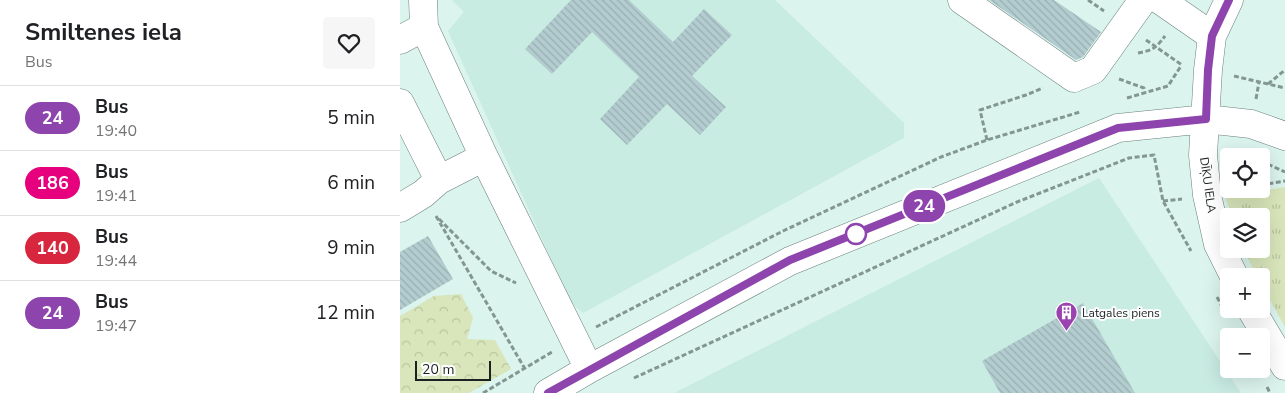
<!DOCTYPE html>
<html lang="en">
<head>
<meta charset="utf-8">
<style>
	body { margin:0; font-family:"Nunito Sans",sans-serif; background:#f6f6f6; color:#202124; height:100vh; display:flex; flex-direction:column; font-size:19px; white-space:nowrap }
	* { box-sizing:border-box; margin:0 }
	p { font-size:16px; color:#757577 }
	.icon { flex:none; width:28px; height:28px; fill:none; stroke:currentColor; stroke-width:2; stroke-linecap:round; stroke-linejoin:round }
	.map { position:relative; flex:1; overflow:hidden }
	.drawer { display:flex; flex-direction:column; background:#fff; width:400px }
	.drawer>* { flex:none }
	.badge { padding:0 10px; border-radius:16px; font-size:18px; line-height:32px }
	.buttons { position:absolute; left:820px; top:148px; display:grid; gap:10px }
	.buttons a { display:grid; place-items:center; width:50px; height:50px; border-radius:5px; background:#fff; box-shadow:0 5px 20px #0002; font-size:25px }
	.scale { position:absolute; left:15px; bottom:12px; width:76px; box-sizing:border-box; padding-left:5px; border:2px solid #1a2321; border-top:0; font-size:14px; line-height:18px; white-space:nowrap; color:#1a2321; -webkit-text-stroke:4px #fff; paint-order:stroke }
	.map>.badge { position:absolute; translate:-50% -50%; box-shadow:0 0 0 2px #fff }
	.round { display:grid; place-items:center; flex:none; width:52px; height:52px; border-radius:5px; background:#f6f6f6 }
	.head { display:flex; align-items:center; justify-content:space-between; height:85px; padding:0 25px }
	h1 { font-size:24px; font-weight:700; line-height:38px }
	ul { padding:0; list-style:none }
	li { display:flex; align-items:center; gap:15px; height:65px; padding:0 25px; border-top:1px solid #e0e0e0 }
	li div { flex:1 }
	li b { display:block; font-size:19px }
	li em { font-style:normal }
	li .badge { min-width:55px; font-weight:700; text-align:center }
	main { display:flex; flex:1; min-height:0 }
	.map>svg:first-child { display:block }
</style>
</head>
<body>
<main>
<section class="drawer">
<div class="head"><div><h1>Smiltenes iela</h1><p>Bus</p></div><a class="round"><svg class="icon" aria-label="heart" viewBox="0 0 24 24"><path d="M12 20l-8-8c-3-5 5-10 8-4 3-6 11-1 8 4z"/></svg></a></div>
<ul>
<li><span class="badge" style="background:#8e44ad;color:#fff">24</span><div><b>Bus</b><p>19:40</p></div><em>5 min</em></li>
<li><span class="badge" style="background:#e6007e;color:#fff">186</span><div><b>Bus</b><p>19:41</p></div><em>6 min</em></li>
<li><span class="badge" style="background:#d7263d;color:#fff">140</span><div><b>Bus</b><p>19:44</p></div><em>9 min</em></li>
<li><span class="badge" style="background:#8e44ad;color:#fff">24</span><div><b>Bus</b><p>19:47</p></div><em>12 min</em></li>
</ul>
</section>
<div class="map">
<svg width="885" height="393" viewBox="0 0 885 393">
	<defs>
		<pattern id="grass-tufts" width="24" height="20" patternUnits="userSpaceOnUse" patternTransform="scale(1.25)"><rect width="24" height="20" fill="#d9e6bb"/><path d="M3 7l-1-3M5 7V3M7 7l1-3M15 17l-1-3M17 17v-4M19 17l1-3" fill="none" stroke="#bac5a0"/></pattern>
		<pattern id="forest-crowns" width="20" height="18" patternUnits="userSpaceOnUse" patternTransform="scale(1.25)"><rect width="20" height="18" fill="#d9e6bb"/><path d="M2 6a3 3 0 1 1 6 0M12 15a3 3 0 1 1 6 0" fill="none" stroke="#bac5a0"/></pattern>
		<pattern id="building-back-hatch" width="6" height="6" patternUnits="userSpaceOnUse" patternTransform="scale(1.25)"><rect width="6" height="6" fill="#b3ccd0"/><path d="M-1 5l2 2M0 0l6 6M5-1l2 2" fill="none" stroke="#99afb2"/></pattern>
	</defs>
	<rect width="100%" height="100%" fill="#dbf4ed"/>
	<path fill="#c8ebe2" d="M52 0H375L504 123V138L183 313 171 303 48 31 64 12Z
		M699 178 841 393H274Z"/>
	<path fill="url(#grass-tufts)" d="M885 187V327L861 284V276H857L843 249H861V216H832L825 197Z"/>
	<path fill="url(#forest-crowns)" d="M61 294 73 318 67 339 95 340 111 369 69 393H0V316L34 296Z"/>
	<path fill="url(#building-back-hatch)" d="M171 0H229L273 42 304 9 332 35 292 76 326 107 300 135 267 104 227 145 200 119 239 77 192 32 152 74 125 49Z
		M589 0H654L701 32 683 57 676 60Z
		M28 236 53 279 0 310V252Z
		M683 303 735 393H600L582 361Z"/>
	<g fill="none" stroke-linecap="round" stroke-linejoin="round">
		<defs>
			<path id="minor" d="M23 0 24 27 84 157 189 369
				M562 0 674 78 693 70 743 0
				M760 0 812 36
				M829 0 812 36 808 70 803 155 807 195 818 244 834 276
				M0 40 24 27
				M0 103 39 180
				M0 208 23 194 39 180 84 157
				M851 309 885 366
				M148 393 189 369 390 261 718 128 806 119 851 124 885 136"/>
		</defs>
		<use href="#minor" stroke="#6a817b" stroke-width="29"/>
		<path stroke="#849691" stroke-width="3" stroke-dasharray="5 2.5" stroke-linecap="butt" d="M688 0 704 11
			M746 40 782 65
			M738 53C753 50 755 49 765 36
			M834 76 885 88
			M719 79 744 88 745 93
			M868 84 885 70
			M727 98 768 86 781 66
			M856 99 859 82
			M587 140 580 110 626 95 643 88
			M845 156V154L850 156
			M861 161 885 172
			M861 185 885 181
			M832 190 842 189
			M763 201 782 199
			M36 216 125 369
			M39 219 91 271 116 283
			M817 297 824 310
			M196 327 383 231 541 157 587 140 680 112
			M234 378 617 202 729 158 754 155 763 201 791 251
			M867 387 870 393
			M83 393 152 352"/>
		<use href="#minor" stroke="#fff" stroke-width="28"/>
	</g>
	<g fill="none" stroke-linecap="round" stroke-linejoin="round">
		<defs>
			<path id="line" d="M148 393 390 260 718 128 806 119 808 70 812 36 829 0"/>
		</defs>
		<use href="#line" stroke="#fff" stroke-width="11"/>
		<use href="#line" stroke="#8e44ad" stroke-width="8"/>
	</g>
	<defs>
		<symbol id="building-pin" viewBox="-11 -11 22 30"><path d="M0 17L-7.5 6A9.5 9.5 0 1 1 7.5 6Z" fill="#9a43b0" stroke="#fff"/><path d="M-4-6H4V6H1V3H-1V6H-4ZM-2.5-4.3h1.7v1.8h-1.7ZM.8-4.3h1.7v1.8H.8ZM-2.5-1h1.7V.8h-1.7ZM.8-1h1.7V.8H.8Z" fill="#fff"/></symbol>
	</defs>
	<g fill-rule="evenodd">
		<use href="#building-pin" x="654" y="300" width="25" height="34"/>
	</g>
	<circle fill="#fff" stroke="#8e44ad" stroke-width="2.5" cx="456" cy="234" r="10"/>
	<g text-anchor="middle" stroke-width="4" stroke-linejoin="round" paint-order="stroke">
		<g font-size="12" fill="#1a2321" stroke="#fff">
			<text transform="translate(808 185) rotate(82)" y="4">DĪĶU IELA</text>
		</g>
		<g font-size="12" fill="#1a2321" stroke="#fff" text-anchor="start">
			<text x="682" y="317">Latgales piens</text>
		</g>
	</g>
</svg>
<div class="buttons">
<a><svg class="icon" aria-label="locate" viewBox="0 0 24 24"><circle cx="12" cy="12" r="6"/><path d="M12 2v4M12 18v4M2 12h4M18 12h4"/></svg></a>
<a><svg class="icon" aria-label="layers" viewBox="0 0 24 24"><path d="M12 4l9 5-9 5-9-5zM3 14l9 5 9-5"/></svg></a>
<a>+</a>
<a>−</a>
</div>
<div class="scale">20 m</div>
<b class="badge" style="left:524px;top:206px;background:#8e44ad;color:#fff">24</b>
</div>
</main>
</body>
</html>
